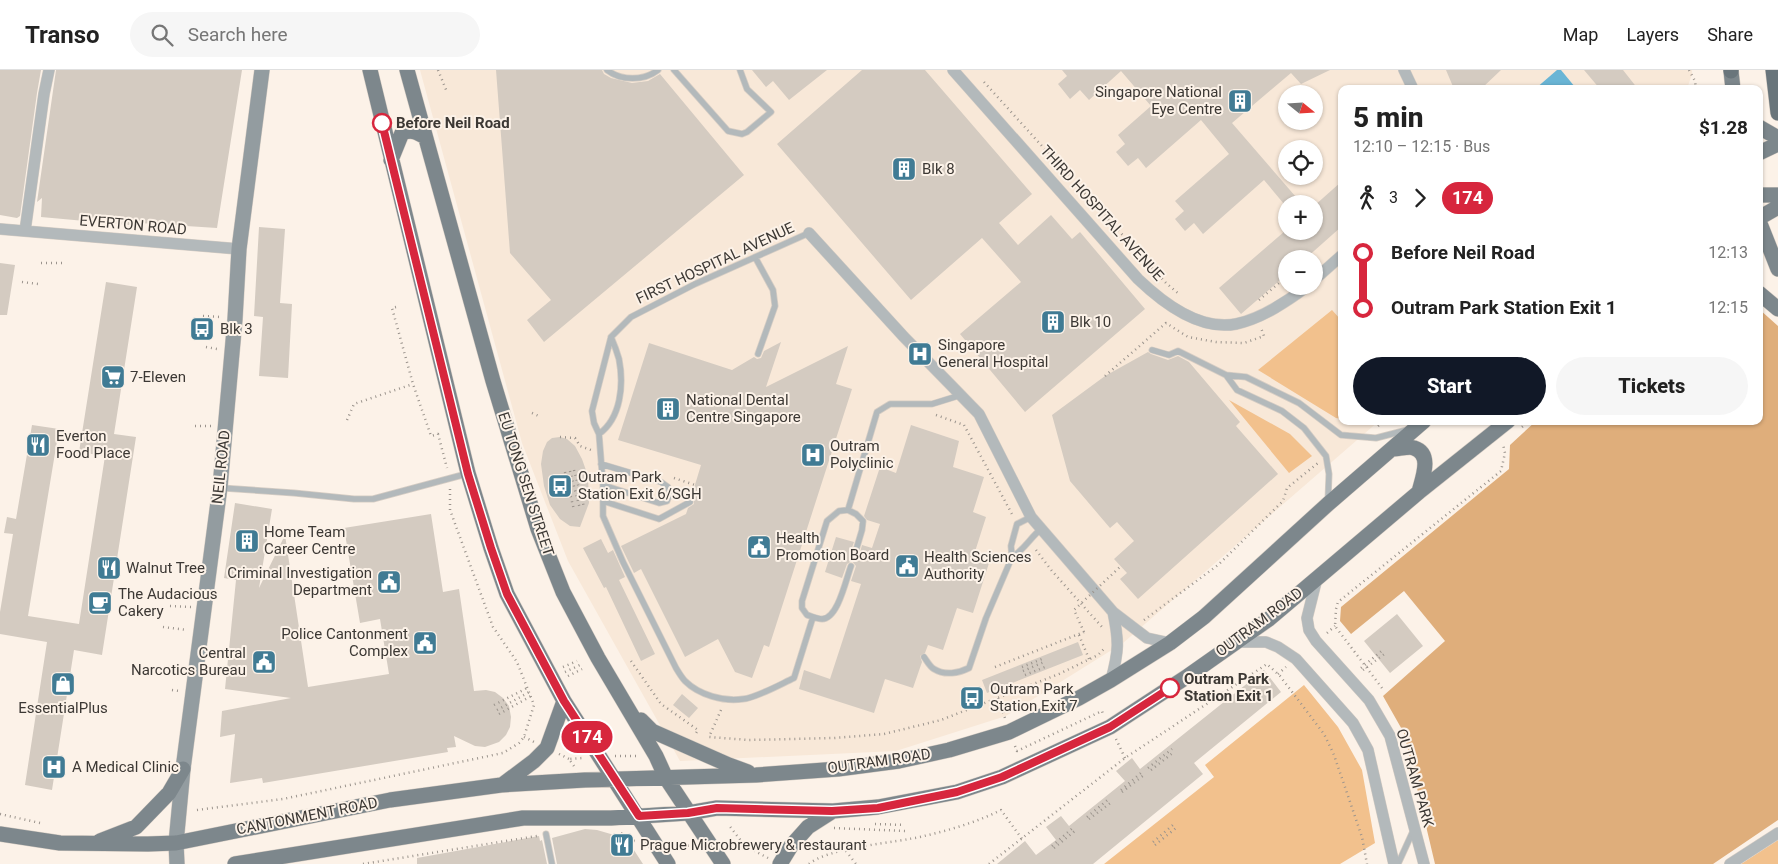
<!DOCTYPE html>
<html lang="en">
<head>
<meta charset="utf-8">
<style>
	body { margin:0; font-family:Roboto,sans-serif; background:#f6f6f6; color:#222; height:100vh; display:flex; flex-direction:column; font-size:19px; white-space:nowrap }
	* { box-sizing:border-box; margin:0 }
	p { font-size:16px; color:#767676 }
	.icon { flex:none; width:28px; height:28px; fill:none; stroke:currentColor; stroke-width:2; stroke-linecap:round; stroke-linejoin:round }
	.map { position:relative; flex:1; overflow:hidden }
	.drawer { position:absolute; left:1338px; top:15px; width:425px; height:340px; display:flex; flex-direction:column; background:#fff; border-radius:10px; box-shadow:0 1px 4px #0004 }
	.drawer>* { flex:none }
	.badge { padding:0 10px; border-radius:16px; font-size:18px; line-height:32px }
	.needle { width:32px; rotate:108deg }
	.controls { position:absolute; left:1278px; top:15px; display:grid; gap:10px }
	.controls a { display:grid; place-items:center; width:45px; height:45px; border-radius:50%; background:#fff; box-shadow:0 1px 4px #0004; font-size:25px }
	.map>.badge { position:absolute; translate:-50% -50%; box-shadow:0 0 0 2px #fff }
	.legs { display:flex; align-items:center; gap:8px; height:55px; padding:0 15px; font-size:16px }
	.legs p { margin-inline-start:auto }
	.head { display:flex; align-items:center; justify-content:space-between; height:85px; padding:0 15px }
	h1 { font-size:28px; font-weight:800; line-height:38px }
	.primary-button { display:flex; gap:10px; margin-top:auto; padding:10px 15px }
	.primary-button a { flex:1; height:58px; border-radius:30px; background:#111827; color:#fff; font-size:20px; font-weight:800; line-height:58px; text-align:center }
	.primary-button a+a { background:#f6f6f6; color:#222 }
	ul { padding:0 15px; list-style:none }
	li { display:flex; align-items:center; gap:18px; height:55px; font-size:19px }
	li i { display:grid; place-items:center; width:8px; height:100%; margin:0 6px; background:currentColor }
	li i::after { content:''; width:12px; height:12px; margin:-6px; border:4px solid; border-radius:50%; background:#fff }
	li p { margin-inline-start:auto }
	li:first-child i { background:linear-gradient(#0000 50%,currentColor 0) }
	li:last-child i { background:linear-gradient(currentColor 50%,#0000 0) }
	header { display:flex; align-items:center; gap:30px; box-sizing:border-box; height:70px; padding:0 25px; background:#fff; border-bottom:1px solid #e0e0e0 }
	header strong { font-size:24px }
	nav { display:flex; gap:28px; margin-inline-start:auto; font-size:18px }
	.search { width:350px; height:45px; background:#f6f6f6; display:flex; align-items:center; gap:12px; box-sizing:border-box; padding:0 18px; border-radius:28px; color:#767676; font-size:19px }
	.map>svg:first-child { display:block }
</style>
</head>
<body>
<header>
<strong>Transo</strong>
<div class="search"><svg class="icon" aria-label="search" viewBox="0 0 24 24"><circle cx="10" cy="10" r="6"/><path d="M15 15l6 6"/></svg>Search here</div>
<nav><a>Map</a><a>Layers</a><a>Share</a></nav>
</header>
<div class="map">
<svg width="1778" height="794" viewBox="0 0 1778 794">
	<rect width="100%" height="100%" fill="#fcf2e8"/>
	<path fill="#f8e8d8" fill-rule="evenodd" d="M420 0H1692V4L1687 19H1341V351H1379L1123 573 1006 646 896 681 680 691 568 491 522 373ZM1286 24H1314V51H1286ZM1286 79H1314V106H1286ZM1286 134H1314V161H1286ZM1286 189H1314V216H1286Z"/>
	<path fill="#f2c18d" d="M1332 240 1341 250V349L1336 348 1258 300Z
		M1229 330 1290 364 1312 386 1289 403Z
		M1304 615 1338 657 1362 700 1375 773 1340 794H1104L1214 707 1205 695Z
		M1778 770V794H1741Z"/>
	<path fill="#dfae7b" d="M1759 239 1778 256V750L1713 794H1435L1404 663 1383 626 1445 571 1404 521 1351 564 1340 551 1341 537 1509 399 1510 375 1536 351H1759Z"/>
	<path fill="#6ab5d5" d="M1557 0H1561L1575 17 1573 19H1535Z"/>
	<path fill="#d4cbc1" d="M0 0H41L37 23 20 146 17 148 0 145Z
		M56 0H242L217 158 140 153V156L41 147 42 128 37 132Z
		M496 0H602L604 4 611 8 632 13 648 11 660 4 744 105 544 272 527 250 551 230 510 183Z
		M752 0H827L789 30 773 11 766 17Z
		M862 0H925L1032 124 999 153 1018 175 1051 145 1072 169 1080 162 1145 239 1025 342 960 264 1021 212 982 168 911 230 777 74Z
		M1062 0H1330L1301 14 1291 3 1232 53 1302 134H1284L1264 110 1203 164 1194 153 1185 161 1175 149 1184 141 1175 131 1229 84 1201 50 1146 98 1138 88 1128 96 1116 82 1125 74 1118 65 1151 36 1121 1 1089 30 1080 20 1070 29 1058 14 1067 6Z
		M1446 0H1501L1481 19H1454Z
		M1584 0H1623L1638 19H1600Z
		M1341 112V157L1305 189H1286V205L1241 244 1219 218 1285 161H1314V136Z
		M259 157 285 159 280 233 292 234 288 308 259 306 263 247 254 246Z
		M0 193 15 195 7 245H0Z
		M106 212 137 217 114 364 136 367 102 585 74 580 52 720 25 715 47 572 0 564V542L13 464 4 463 7 447 16 449 32 355 59 359 28 546 79 554 105 386 79 382Z
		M781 272 766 317 848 276 836 314 852 319 769 577 764 575 752 608 735 602 718 569 685 587 641 499 634 503 621 476 686 444 688 438 694 434V430L691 428 701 395 618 370 649 273 732 300 754 287 757 289 761 288 764 281Z
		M1148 282 1151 284 1168 290 1178 286 1189 292 1240 352 1236 356 1278 404 1138 529 1120 509 1127 503 1114 489 1134 471 1117 452 1110 458 1070 411 1052 345 1105 306Z
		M911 355 959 371 953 397 984 407 973 442 986 447 973 488 989 493 973 543 957 538 943 580 928 575 925 583 920 586 922 592 913 618 885 609 874 643 799 619 804 600 830 609 861 514 851 511 856 496 852 491 847 494 842 508 825 502 836 467 854 472 849 486 852 491 858 490 862 475 872 478 880 454 867 450 864 446 880 397 896 403Z
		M560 367 567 369 575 376 582 389 588 406 589 433 580 457 570 456 560 449 550 435 544 416 541 394 543 381 547 372 552 368Z
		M235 433 272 439 259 518 285 465 308 617 389 604 380 549 360 553 344 458 431 444 443 522 459 519 474 621 486 620 495 622 503 628 509 636 511 647 510 657 506 665 499 672 485 677 475 676 454 666 456 677 447 678 448 682 263 713 262 708 230 713 235 664 220 667 222 641 291 628 225 619 236 510 224 508Z
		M601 469 608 483 613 480 625 507 619 510 655 584 641 591 606 517 604 518 583 478Z
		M1397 544 1423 576 1390 603 1364 571Z
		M1078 572 1083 585 987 623 982 610Z
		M1264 600 1281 622 1194 693 1203 704 1093 794H997L1025 771 1036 785 1056 770 1046 757 1061 746 1069 756 1125 711 1116 701 1132 688 1140 699Z
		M682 624 698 638 689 648 673 635Z
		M585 759 597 760 621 767 630 774 643 794H557L552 768Z
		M539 766 540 771 542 770 547 794H417V788Z"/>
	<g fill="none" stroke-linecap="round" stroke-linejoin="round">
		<defs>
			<path id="service" d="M607 0C621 11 644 11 658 0
				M674 0 728 61 742 64 747 62 771 42 747 19 740 0
				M809 163 695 214 631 247 611 267 592 341 594 353 599 364 603 415V446L623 492 676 598C679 603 682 608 685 611 699 625 724 632 743 629 756 628 781 614 794 608L813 547
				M755 187 773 220 775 236 758 284
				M1152 280 1169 285 1178 281 1226 305 1246 307 1299 333 1341 365 1376 368 1407 360
				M1226 305 1237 320 1282 341 1304 358 1326 386 1329 404 1328 430
				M599 364C621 348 624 315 619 289 617 282 614 274 611 267
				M601 394 661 412 668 417 670 423 667 431 659 433 603 415
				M222 418 294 423 354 429H373L466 404
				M603 431 659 449 690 432
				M848 440 877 342 890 334H932L961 325
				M1012 487C1024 480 1030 468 1041 459
				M851 496C846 509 838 549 822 549 817 549 811 546 807 545L802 538V531L827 451 839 441 848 440 856 444 863 451 862 460 854 487
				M924 587C927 591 930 597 934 599 945 606 959 603 969 598L986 548 1012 487 1011 476 1017 454 1031 447
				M546 764 552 794
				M1398 794 1414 759"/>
			<path id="minor" d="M953 0 1138 209C1163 233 1200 261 1236 254 1250 251 1263 245 1275 238 1286 231 1297 225 1307 216
				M1404 0 1413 19
				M0 159 239 179
				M25 161 44 24 49 0
				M809 163 904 267 979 344 1031 447 1113 542 1147 568 1170 573
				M1314 210 1341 186
				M1317 508 1307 548 1309 560 1316 571 1369 630 1390 666 1424 794
				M1236 572H1266L1278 577 1296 589 1353 653 1368 680 1394 794
				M1111 610C1119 581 1119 571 1113 542
				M1730 794 1778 763"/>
			<path id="secondary" d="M177 794 176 773 183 699 220 417 235 249 239 179 262 0"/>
			<path id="primary" d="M370 0 468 403 491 478 507 524 564 631 668 794
				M407 0 493 311 538 459 563 522 598 588 656 686 666 708 723 794
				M1731 1 1733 19
				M1759 57 1778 68
				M1759 83 1778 74
				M391 90 402 63C411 59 417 62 425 67
				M1759 125H1778
				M1759 148 1778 137
				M1759 151 1778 199
				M1759 223 1778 239
				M1393 379C1399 379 1409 376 1414 378 1433 384 1422 409 1419 422
				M641 650 652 661 729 695 748 702
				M502 715 534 691 547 678 564 631
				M0 764 60 773 148 774 176 773 390 730 501 715 585 710 756 705 838 699 899 691 949 680 1009 662 1079 628 1111 610 1170 573 1204 547 1328 434 1424 351
				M100 771 136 757 169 723 183 699
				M235 794 523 748H611L688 743 717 738 833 741 878 737 957 722 1002 707 1110 657 1188 606 1269 549 1419 422 1508 351
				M780 794 791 776 808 757 833 741"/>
			<path id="motorway" d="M1731 0V1
				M1773 0 1778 43"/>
		</defs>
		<use href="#service" stroke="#d6cdc4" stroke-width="7"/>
		<use href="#minor" stroke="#d6cdc4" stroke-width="12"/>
		<use href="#secondary" stroke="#d6cdc4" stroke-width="16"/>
		<use href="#primary" stroke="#d6cdc4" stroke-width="16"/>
		<use href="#motorway" stroke="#d6cdc4" stroke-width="16"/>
		<path stroke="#9b948d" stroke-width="2.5" stroke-dasharray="1 4" stroke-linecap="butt" d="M438 0 447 22
			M1689 0 1695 11 1696 19
			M984 12 1166 213 1180 225
			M1308 189 1311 187
			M41 193H63
			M22 212 38 214
			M1259 230 1286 207
			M396 237 392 238 413 314 431 366 438 364 447 398
			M203 246 221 247
			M206 277 217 279
			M1105 306 1166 253 1188 267 1216 272 1244 273 1264 266 1261 258
			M532 343 541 347
			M936 345 964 355
			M347 350 354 334 413 314
			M964 355 1013 446
			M195 356H211
			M1378 356 1383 351
			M1522 357 1529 351
			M560 367 575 368 580 376 591 380
			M574 400 584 437
			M570 401 580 439
			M565 402 574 440
			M674 408 695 415
			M1036 480 1052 501 1102 557
			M170 536 191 537
			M1144 550 1218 495 1283 431 1287 418 1318 393
			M163 557 187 560
			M1327 563 1335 556
			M1079 565 1089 589
			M631 591 661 634 698 660 695 665
			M563 597 577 591
			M995 597 1084 562
			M1022 597 1042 589
			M1361 598 1384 579
			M1363 600 1387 582
			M1023 601 1044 592
			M565 602 580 595
			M1278 604 1286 597
			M1025 605 1045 597
			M568 606 582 599
			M1382 618 1335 556 1336 539 1338 532 1501 401 1505 383 1503 374
			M172 620 179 621
			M998 628 1005 648
			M494 635 529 617
			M497 640 531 621
			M721 640 709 667 749 670 834 668 884 664 941 650 1059 604 1098 585 1104 579
			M499 644 533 625
			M524 667 534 672
			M1116 669 1125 688
			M1015 676 1017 681 1102 641 1103 644
			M559 684 569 689
			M615 686H640
			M574 696 569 689 583 688
			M1148 698 1172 679
			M1151 700 1174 682
			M1121 720 1142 702
			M1122 722 1144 705
			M197 740 283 729 503 683 519 673 524 667 534 635 517 592 493 557 450 440V418
			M0 744 40 753
			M1087 747 1110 728
			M1089 749 1113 731
			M875 754 905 755
			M834 758 905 761
			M621 763 631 770 635 771
			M1153 772 1174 754
			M673 775 692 776
			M1155 775 1176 758
			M728 776H745L728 754
			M745 776 768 788
			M1052 776 1074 757
			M1054 778 1076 760
			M846 781 856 794
			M363 794 537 766
			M809 794C829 777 896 773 924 766 950 760 977 752 1001 740L1022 769
			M989 794 1125 688 1267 594 1280 606 1324 664 1334 685 1362 767 1367 794"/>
		<use href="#service" stroke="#b3b9bb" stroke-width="5.5"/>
		<use href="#minor" stroke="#b3b9bb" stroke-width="11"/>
		<use href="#secondary" stroke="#939ca0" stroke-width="15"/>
		<use href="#primary" stroke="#7d878c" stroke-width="15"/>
		<use href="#motorway" stroke="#69757b" stroke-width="15"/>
		<path stroke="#9b948d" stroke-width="2.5" stroke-dasharray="1 4" stroke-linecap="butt" d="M1084 562 1074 540 1121 496"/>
	</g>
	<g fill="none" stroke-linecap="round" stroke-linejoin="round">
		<defs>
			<path id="line-1" d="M382 53 468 404 491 478 507 524 564 631 639 746 688 743 717 738 832 741 878 738 957 722 1002 707 1110 657 1170 618"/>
		</defs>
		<use href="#line-1" stroke="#fff" stroke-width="11"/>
		<use href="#line-1" stroke="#d7263d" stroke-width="8"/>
	</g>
	<defs>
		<symbol id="building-square" viewBox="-11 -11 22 22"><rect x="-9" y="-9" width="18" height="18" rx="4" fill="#407b94" stroke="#fcf2e8"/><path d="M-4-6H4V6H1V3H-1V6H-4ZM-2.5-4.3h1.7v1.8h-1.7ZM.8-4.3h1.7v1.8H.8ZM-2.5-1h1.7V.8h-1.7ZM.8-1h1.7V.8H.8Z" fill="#fff"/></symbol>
		<symbol id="bus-square" viewBox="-11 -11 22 22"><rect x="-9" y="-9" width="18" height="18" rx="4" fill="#407b94" stroke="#fcf2e8"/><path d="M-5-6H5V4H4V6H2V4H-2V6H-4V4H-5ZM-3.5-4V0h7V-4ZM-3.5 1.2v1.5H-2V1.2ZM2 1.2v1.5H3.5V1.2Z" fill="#fff"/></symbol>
		<symbol id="hospital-square" viewBox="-11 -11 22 22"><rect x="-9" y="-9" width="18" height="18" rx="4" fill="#407b94" stroke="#fcf2e8"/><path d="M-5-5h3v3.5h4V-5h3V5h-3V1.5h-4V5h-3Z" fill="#fff"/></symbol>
		<symbol id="supermarket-square" viewBox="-11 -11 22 22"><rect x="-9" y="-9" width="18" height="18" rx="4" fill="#407b94" stroke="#fcf2e8"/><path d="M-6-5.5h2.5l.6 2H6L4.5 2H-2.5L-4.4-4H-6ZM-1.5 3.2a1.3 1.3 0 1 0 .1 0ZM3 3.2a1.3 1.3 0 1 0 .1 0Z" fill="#fff"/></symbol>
		<symbol id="restaurant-square" viewBox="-11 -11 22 22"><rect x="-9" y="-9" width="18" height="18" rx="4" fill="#407b94" stroke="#fcf2e8"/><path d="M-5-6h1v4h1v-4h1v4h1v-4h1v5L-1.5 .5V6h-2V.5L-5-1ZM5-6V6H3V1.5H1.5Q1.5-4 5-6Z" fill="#fff"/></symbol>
		<symbol id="civic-square" viewBox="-11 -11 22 22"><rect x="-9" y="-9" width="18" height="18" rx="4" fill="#407b94" stroke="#fcf2e8"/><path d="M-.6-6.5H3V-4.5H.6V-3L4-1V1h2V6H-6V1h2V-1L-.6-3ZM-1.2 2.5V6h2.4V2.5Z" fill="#fff"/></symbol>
		<symbol id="cafe-square" viewBox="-11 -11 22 22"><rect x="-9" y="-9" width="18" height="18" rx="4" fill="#407b94" stroke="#fcf2e8"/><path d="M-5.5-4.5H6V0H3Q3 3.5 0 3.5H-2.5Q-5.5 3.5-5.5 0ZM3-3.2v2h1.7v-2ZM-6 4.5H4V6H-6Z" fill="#fff"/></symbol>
		<symbol id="shop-square" viewBox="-11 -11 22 22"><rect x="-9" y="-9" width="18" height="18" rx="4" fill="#407b94" stroke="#fcf2e8"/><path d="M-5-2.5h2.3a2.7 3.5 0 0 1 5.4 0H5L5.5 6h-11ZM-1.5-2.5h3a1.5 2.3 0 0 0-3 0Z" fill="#fff"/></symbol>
	</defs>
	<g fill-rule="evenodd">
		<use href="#building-square" x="1226" y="17" width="28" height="28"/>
		<use href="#building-square" x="890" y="85" width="28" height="28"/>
		<use href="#building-square" x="1039" y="238" width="28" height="28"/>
		<use href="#bus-square" x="188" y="245" width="28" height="28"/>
		<use href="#hospital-square" x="906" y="270" width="28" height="28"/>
		<use href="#supermarket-square" x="99" y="293" width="28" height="28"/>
		<use href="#building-square" x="654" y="325" width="28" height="28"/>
		<use href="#restaurant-square" x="24" y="361" width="28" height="28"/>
		<use href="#hospital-square" x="799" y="371" width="28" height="28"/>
		<use href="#bus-square" x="546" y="402" width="28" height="28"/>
		<use href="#building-square" x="233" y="457" width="28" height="28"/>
		<use href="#civic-square" x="745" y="463" width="28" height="28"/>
		<use href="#civic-square" x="893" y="482" width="28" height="28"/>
		<use href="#restaurant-square" x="95" y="484" width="28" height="28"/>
		<use href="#civic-square" x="375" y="498" width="28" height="28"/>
		<use href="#cafe-square" x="86" y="519" width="28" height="28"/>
		<use href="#civic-square" x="411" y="559" width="28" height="28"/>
		<use href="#civic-square" x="250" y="578" width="28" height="28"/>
		<use href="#shop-square" x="49" y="600" width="28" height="28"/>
		<use href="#bus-square" x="958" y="614" width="28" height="28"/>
		<use href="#hospital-square" x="40" y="683" width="28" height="28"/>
		<use href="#restaurant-square" x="608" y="761" width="28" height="28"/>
	</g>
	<g fill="#fff" stroke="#d7263d" stroke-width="2.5">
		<circle cx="382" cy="53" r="9"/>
		<circle cx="1170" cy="618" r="9"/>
	</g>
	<g text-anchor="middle" stroke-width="4" stroke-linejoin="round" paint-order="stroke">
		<g font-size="15" fill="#3c3834" stroke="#fcf2e8" text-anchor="start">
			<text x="1222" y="27" text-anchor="end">Singapore National<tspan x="1222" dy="17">Eye Centre</tspan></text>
			<text x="922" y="104">Blk 8</text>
			<text x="1070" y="257">Blk 10</text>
			<text x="220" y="264">Blk 3</text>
			<text x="938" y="280">Singapore<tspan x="938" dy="17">General Hospital</tspan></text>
			<text x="130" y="312">7-Eleven</text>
			<text x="686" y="335">National Dental<tspan x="686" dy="17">Centre Singapore</tspan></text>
			<text x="56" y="371">Everton<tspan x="56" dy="17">Food Place</tspan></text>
			<text x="830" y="381">Outram<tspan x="830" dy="17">Polyclinic</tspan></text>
			<text x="578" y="412">Outram Park<tspan x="578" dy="17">Station Exit 6/SGH</tspan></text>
			<text x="264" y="467">Home Team<tspan x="264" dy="17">Career Centre</tspan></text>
			<text x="776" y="473">Health<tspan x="776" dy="17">Promotion Board</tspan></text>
			<text x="924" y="492">Health Sciences<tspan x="924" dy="17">Authority</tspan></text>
			<text x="126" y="503">Walnut Tree</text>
			<text x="372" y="508" text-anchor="end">Criminal Investigation<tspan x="372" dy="17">Department</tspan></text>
			<text x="118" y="529">The Audacious<tspan x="118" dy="17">Cakery</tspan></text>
			<text x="408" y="569" text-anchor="end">Police Cantonment<tspan x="408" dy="17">Complex</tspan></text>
			<text x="246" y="588" text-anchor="end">Central<tspan x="246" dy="17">Narcotics Bureau</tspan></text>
			<text x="990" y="624">Outram Park<tspan x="990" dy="17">Station Exit 7</tspan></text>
			<text x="63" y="643" text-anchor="middle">EssentialPlus</text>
			<text x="72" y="702">A Medical Clinic</text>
			<text x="640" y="780">Prague Microbrewery &amp; restaurant</text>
		</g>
		<g font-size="15" font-weight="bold" fill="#3c3834" stroke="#fcf2e8" text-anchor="start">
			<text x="396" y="58">Before Neil Road</text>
			<text x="1184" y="614">Outram Park<tspan x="1184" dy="17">Station Exit 1</tspan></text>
		</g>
		<g font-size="15" fill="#3c3834" stroke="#fcf2e8">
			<text transform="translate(1102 143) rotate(48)" y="5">THIRD HOSPITAL AVENUE</text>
			<text transform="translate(133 155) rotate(5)" y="5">EVERTON ROAD</text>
			<text transform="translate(715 193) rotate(-25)" y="5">FIRST HOSPITAL AVENUE</text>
			<text transform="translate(221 397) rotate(-84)" y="5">NEIL ROAD</text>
			<text transform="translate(526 414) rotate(72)" y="5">EU TONG SEN STREET</text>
			<text transform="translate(1259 552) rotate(-37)" y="5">OUTRAM ROAD</text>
			<text transform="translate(879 691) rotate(-8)" y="5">OUTRAM ROAD</text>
			<text transform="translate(1415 708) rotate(74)" y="5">OUTRAM PARK</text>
			<text transform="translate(307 746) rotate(-11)" y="5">CANTONMENT ROAD</text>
		</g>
	</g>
</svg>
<div class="controls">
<a><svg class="needle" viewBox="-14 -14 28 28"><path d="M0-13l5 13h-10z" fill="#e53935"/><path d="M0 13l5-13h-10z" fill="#767676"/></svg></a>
<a><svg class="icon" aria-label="locate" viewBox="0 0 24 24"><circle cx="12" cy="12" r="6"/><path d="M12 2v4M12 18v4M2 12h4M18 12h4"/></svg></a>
<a>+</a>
<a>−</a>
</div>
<b class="badge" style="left:587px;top:667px;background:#d7263d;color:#fff">174</b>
<section class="drawer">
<div class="head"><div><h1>5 min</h1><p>12:10 – 12:15 · Bus</p></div><b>$1.28</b></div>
<div class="legs"><svg class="icon" aria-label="walk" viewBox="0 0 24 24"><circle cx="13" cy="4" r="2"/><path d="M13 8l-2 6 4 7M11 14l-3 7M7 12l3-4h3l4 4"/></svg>3<svg class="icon" aria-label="forward" viewBox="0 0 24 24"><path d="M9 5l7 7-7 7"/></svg><b class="badge" style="background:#d7263d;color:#fff">174</b></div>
<ul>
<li><i style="color:#d7263d"></i><b>Before Neil Road</b><p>12:13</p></li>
<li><i style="color:#d7263d"></i><b>Outram Park Station Exit 1</b><p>12:15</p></li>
</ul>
<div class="primary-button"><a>Start</a><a>Tickets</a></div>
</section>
</div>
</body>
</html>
